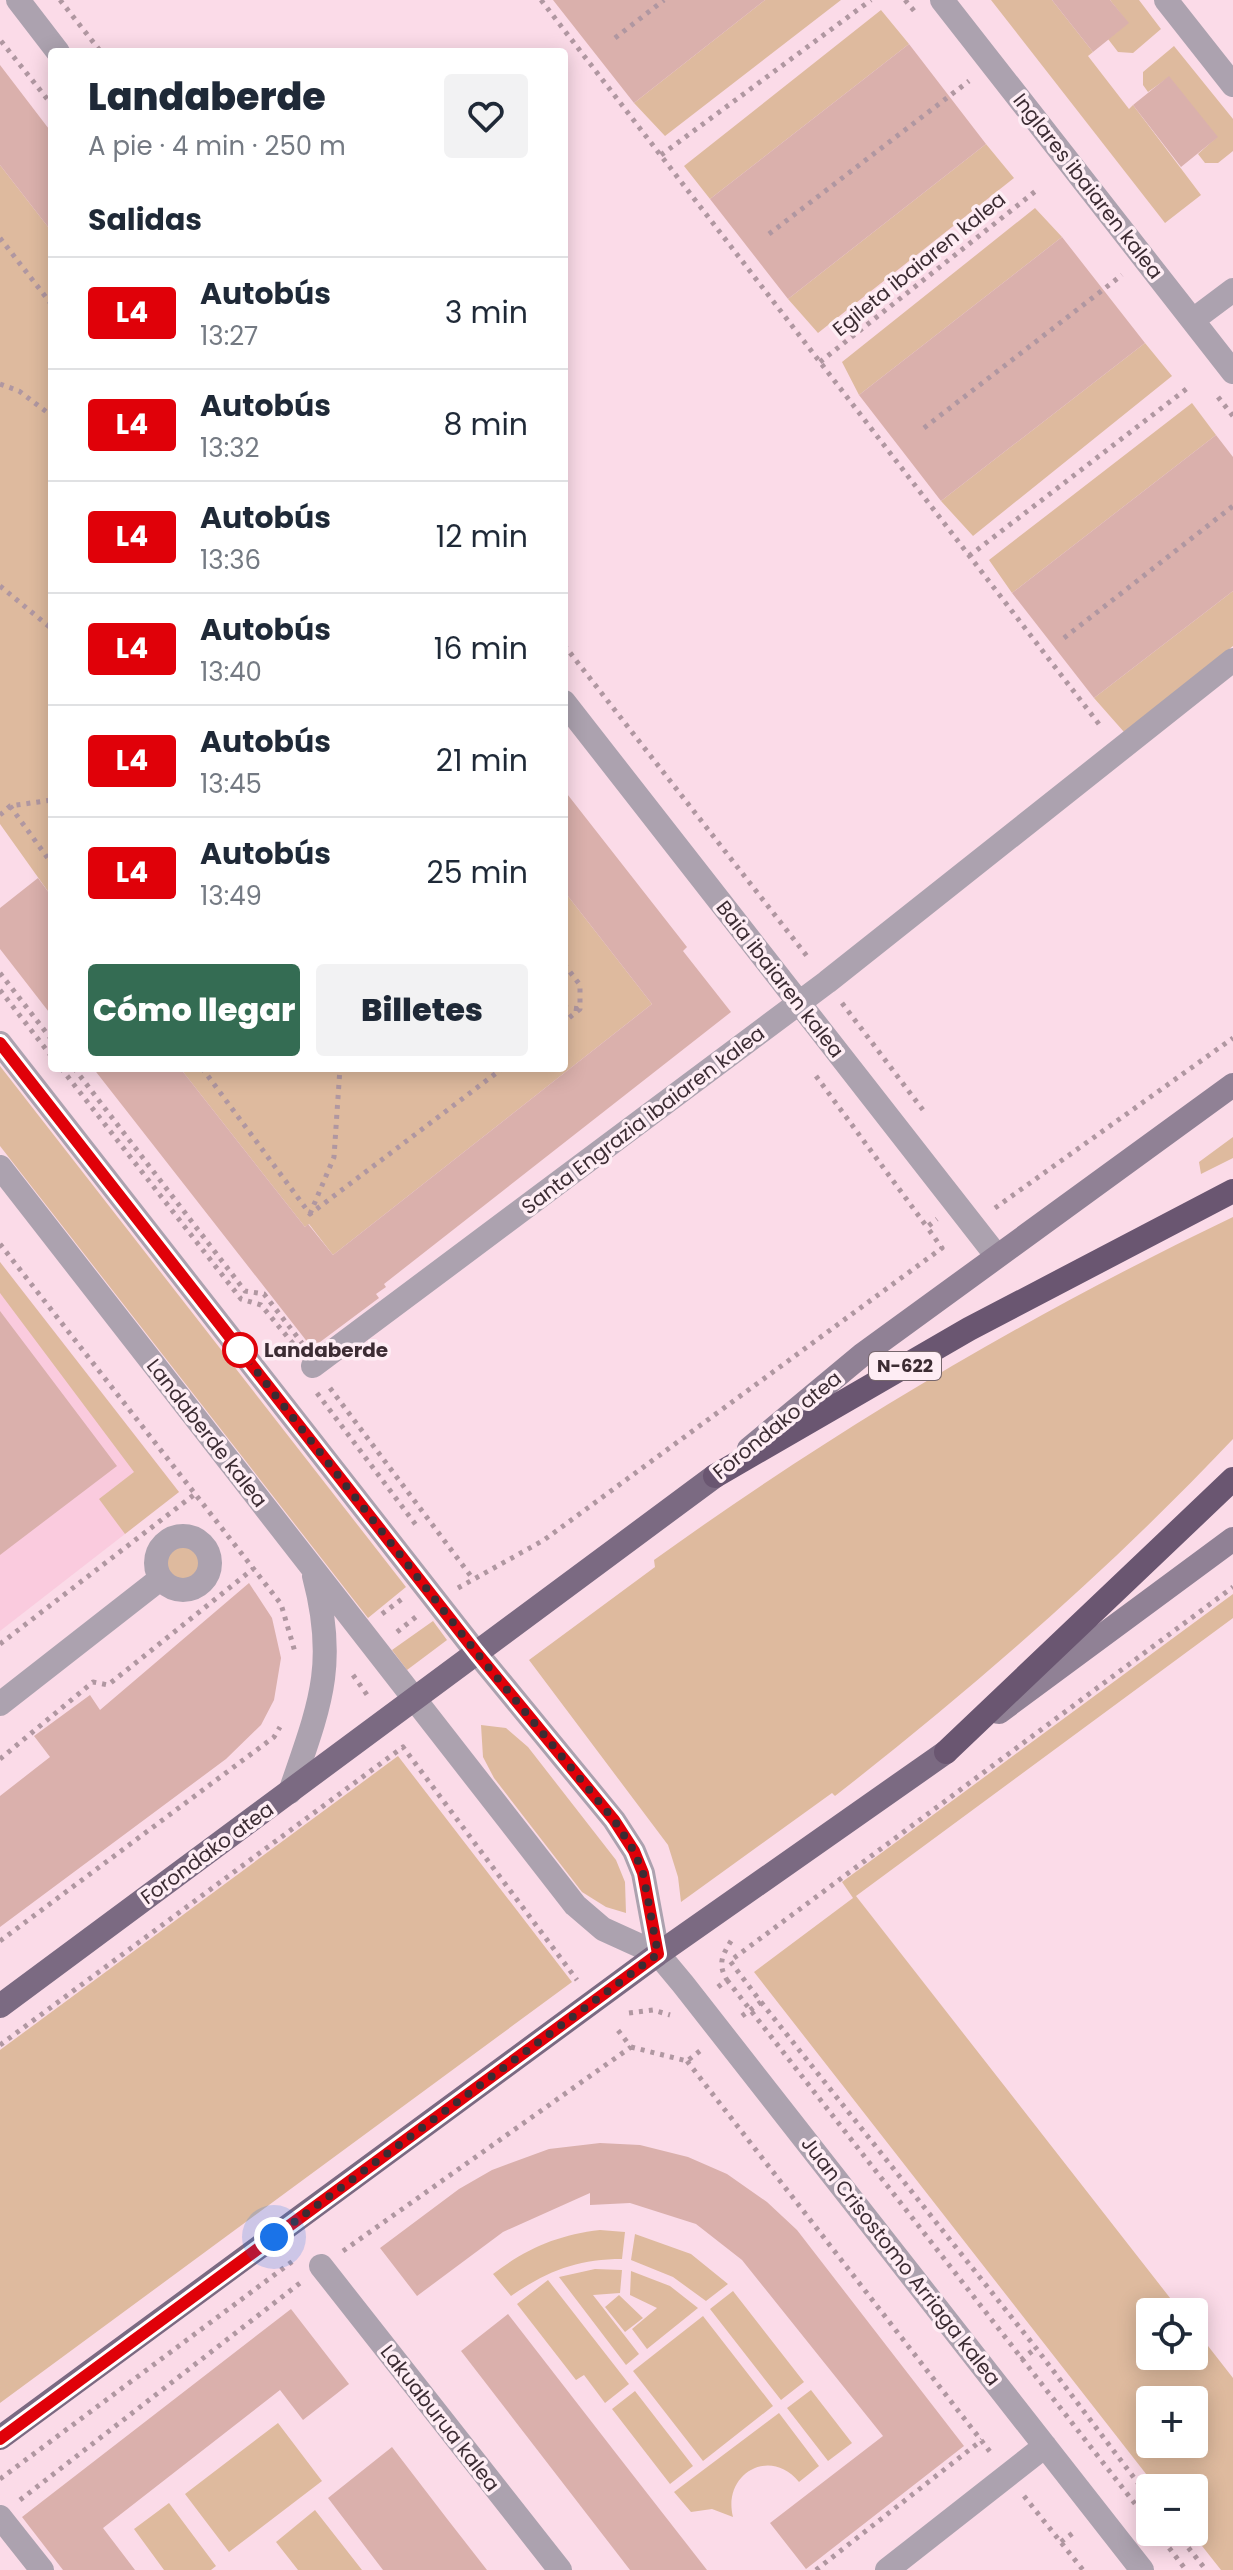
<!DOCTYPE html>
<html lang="es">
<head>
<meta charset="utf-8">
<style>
	body { margin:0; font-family:Poppins,sans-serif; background:#f2f2f3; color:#1f2937; height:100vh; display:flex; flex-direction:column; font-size:30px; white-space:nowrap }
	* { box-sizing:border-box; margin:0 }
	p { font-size:26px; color:#747a83 }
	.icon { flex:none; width:44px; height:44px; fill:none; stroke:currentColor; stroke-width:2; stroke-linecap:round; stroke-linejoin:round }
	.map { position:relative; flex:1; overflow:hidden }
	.drawer { position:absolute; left:48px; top:48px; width:520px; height:1024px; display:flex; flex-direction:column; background:#fff; border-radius:8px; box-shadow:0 4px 20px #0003 }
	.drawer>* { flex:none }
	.badge { padding:0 16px; border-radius:6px; font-size:28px; line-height:52px }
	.buttons { position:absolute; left:1136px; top:2298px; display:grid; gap:16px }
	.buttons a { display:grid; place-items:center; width:72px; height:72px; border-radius:8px; background:#fff; box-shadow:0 4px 20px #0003; font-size:40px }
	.you { position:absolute; width:40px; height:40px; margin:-20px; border:6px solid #fff; border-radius:50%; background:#1a73e8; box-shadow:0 0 0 12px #1a73e833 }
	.map>.badge { position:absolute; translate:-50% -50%; box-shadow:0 0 0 4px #fff }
	h2 { padding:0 40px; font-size:30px; line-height:72px }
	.round { display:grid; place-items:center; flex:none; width:84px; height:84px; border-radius:8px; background:#f2f2f3 }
	.head { display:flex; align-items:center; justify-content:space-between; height:136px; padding:0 40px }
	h1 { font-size:38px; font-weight:800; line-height:60px }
	.cta { display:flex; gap:16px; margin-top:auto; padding:16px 40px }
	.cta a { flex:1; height:92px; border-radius:8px; background:#346c53; color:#fff; font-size:32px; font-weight:800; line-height:92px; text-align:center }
	.cta a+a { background:#f2f2f3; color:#1f2937 }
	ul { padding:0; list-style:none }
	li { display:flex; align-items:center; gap:24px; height:112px; padding:0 40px; border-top:2px solid #e0e1e3 }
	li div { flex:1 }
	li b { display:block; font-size:30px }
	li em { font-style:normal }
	li .badge { min-width:88px; font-weight:700; text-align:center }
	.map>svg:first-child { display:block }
</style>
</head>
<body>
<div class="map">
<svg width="1233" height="2570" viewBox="0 0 1233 2570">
	<rect width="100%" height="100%" fill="#fbdbe8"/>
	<path fill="#facbde" d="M0 1262 179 1492 0 1631Z"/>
	<path fill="#deba9e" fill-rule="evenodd" d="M765 0H841L665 136 634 103Z
		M991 0H1052L1093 52 1088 56 1129 109 1133 105 1201 195 1165 223Z
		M1110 0H1139L1161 29 1133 53 1118 52 1108 39 1128 23Z
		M881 10 909 44 710 199 684 166Z
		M1174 46 1233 119V151L1218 163H1205L1198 154 1217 137 1169 77 1148 92 1143 85V72Z
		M986 144 1014 178 818 333 788 299Z
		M0 165 52 232V897L0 824Z
		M1035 208 1062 237 859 395 842 362Z
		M1145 343 1172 376 973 536 941 501Z
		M1192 403 1216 435 1012 593 989 560Z
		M1233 591V646L1124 732 1094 698Z
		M564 891 652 1004 333 1255 309 1224 305 1227 180 1068H564Z
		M0 1066 406 1587 368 1618 0 1146Z
		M1233 1137V1158L1201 1174 1199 1162Z
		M1233 1217V1439C1110 1569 976 1686 835 1796L832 1793 681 1902 678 1877 668 1845 529 1660 655 1567 654 1560C836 1429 1030 1314 1233 1217Z
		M0 1262 179 1492 125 1534 99 1499 134 1472 0 1293Z
		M164 1562a20 20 0 1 1 40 0a20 20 0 1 1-40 0Z
		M1233 1594V1618L856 1896 1181 2312H1150V2356H1194V2328L1233 2378V2570H1221L1191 2532H1194V2488H1157L754 1972 853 1898 842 1882ZM1150 2400H1194V2444H1150Z
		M433 1621 447 1640 407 1670 392 1650Z
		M481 1725 506 1728 528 1747 616 1860 625 1882 626 1913 606 1907 582 1892 494 1778 483 1757Z
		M398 1756 572 1982 0 2403V2050Z
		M600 2230 625 2232 622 2259C578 2259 547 2271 511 2296L493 2274C527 2248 558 2235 600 2230Z
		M635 2234 691 2254 728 2284 706 2301 673 2277 631 2260Z
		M595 2269 622 2270 620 2293 593 2295 639 2354 626 2365 559 2277Z
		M631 2271 670 2286 698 2308 647 2349 632 2329 657 2308 630 2295Z
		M548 2280 629 2384 605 2403 584 2375 576 2380 517 2304Z
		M733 2291 804 2382 781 2400 710 2309Z
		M619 2295 643 2318 625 2332 605 2307Z
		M703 2316 773 2406 703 2461 633 2371Z
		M811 2390 852 2443 828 2461 787 2408Z
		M635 2391 693 2466 670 2484 612 2409Z
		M779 2413 819 2466 799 2482C770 2446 722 2474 733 2517L712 2509 691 2512 674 2492Z
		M278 2423 322 2481 229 2552 185 2494Z
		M169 2503 216 2566 211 2570H164L134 2529Z
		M315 2510 362 2570H298L276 2542Z"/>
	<path fill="#dab0ac" d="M553 0H765L634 103Z
		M1052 0H1110L1129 23 1093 52Z
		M909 44 986 144 788 299 710 199Z
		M0 65 52 133V232L0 165Z
		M1169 76 1218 137 1181 167 1133 105Z
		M1062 237 1145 343 941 501 859 395Z
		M1216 435 1233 457V591L1094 698 1012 593Z
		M564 790 687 947 683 951 731 1012 384 1284 386 1287 376 1294 379 1298 312 1348 93 1068H180L305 1227 308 1224 333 1255 652 1004 564 891Z
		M38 878 52 897V1016L0 949V908Z
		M0 1311 117 1466 0 1555Z
		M249 1583 272 1618 281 1658 274 1700 261 1725 226 1759 0 1927V1796L50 1757 34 1736 90 1695 100 1710Z
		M600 2143 640 2145 688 2157 727 2174 767 2202 797 2230 964 2446 806 2569 770 2523 883 2436 742 2260 696 2224 630 2203 590 2205V2193L503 2232 417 2296 380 2248 459 2189 492 2170 549 2149Z
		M291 2309 349 2384 303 2420 280 2390 103 2528 135 2570H63L22 2517Z
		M508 2314 615 2452 707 2570H630L525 2434 461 2351Z
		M392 2447 448 2520 487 2570H383L328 2498Z"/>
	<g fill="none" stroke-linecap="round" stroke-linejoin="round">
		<path stroke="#b097a1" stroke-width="5" stroke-dasharray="4 6" stroke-linecap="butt" d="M60 0 101 52
			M541 0 1102 728
			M905 0 915 12
			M615 38 664 0
			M1 41 52 105
			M661 155 871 0
			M769 234 969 81
			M0 238 52 305
			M820 362 1037 190
			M0 384 19 391 52 416
			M1218 397 1233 416
			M924 428 1122 275
			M969 556 1189 387
			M0 586 52 629
			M1064 638 1233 506
			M564 645 810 960
			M10 806 52 864
			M0 815 10 806 52 800
			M564 964 580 985V1009L564 1022
			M0 973 52 1040
			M0 990 52 1057
			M842 1003 923 1110
			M564 1007 579 1009
			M61 1068 241 1299 261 1305 295 1346
			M74 1068 245 1291 264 1294 302 1343
			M202 1068 310 1214 503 1068
			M816 1076 927 1227
			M995 1208 1233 1038
			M310 1214 334 1157 340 1068
			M0 1244 281 1604 295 1652
			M330 1388 473 1579
			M317 1393 419 1529
			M458 1588 544 1540 942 1248 927 1227 937 1219
			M382 1614 402 1599
			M397 1632 417 1616
			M0 1644 195 1494
			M353 1675 370 1699
			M0 1759 93 1682 108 1685 253 1569
			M0 1941 274 1737 280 1727
			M727 1980 1150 2523
			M718 1987 727 1980C716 1962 724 1953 734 1936
			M761 2002 1036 2348 1150 2499
			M629 2013 653 2010 670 2015
			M742 2016 761 2002 730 1961 1233 1587
			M0 2045 403 1747 577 1980
			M631 2047 687 2061 701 2050
			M687 2061 991 2453
			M343 2251 631 2047 617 2029
			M1021 2360 1036 2348
			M0 2479 293 2261
			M1024 2496 1083 2570
			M20 2500 300 2283
			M1157 2532 1186 2570
			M1176 2532 1206 2570
			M1061 2542 1077 2530
			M816 2570 982 2440"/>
		<path stroke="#aca2af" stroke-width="24" d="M18 0 58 52
			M942 0 1233 372
			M1166 0 1233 85
			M1193 320 1233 290
			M564 702 996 1255
			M0 1043 476 1652 614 1820 634 1851 643 1873 658 1954
			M0 1167 575 1905 603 1929 658 1954 683 1984 1142 2570
			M313 1366 827 982 1233 660
			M156 1563a27 27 0 1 1 54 0a27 27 0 1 1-54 0Z
			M0 1704 160 1579
			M290 1792C319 1707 338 1666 314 1576
			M321 2266 560 2570
			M0 2517 42 2570
			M887 2570 1045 2446"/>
		<path stroke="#908195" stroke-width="24" d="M749 1449 862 1355 1233 1085
			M999 1712 1233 1539"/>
		<path stroke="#7b6a82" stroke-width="24" d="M0 2006 715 1476
			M0 2438 658 1954 946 1752"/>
		<path stroke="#6a5671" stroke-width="24" d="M715 1476 969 1329 1233 1191
			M946 1752 1233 1479"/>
	</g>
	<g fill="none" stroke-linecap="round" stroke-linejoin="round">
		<defs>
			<path id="line" d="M0 1043 476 1652 614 1820 634 1851 643 1873 658 1954 0 2439"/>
		</defs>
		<use href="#line" stroke="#fff" stroke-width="18"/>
		<use href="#line" stroke="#e00109" stroke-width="12"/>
		<path stroke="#3c2c33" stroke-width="8" stroke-dasharray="0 14.4" d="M240 1350 476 1652 614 1820 634 1851 643 1873 658 1954 274 2237"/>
	</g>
	<circle fill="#fff" stroke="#e00109" stroke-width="4" cx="240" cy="1350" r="16"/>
	<g text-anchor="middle" stroke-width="7" stroke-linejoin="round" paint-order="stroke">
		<rect fill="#feedf4" stroke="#76666d" stroke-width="2" x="869" y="1352" width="72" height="28" rx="6"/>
		<g font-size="18" font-weight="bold" fill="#3c2c33">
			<text x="905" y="1372">N-622</text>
		</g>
		<g font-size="20" fill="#3c2c33" stroke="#feedf4">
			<text transform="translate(1088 186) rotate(52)" y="7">Inglares ibaiaren kalea</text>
			<text transform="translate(919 264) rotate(-39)" y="7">Egileta ibaiaren kalea</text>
			<text transform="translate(780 979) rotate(52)" y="7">Baia ibaiaren kalea</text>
			<text transform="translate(643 1120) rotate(-37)" y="7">Santa Engrazia ibaiaren kalea</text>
			<text transform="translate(777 1425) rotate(-39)" y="7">Forondako atea</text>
			<text transform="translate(207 1433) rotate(52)" y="7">Landaberde kalea</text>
			<text transform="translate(207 1853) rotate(-36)" y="7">Forondako atea</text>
			<text transform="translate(901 2261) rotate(52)" y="7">Juan Crisostomo Arriaga kalea</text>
			<text transform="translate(440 2418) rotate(52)" y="7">Lakuaburua kalea</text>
		</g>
		<g font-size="20" font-weight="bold" fill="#3c2c33" stroke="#feedf4" text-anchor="start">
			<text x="264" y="1357">Landaberde</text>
		</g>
	</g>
</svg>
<div class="buttons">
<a><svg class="icon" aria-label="locate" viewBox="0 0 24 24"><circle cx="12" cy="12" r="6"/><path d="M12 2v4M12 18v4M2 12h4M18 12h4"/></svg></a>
<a>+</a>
<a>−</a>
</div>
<div class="you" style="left:274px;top:2237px"></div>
<section class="drawer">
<div class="head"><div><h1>Landaberde</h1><p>A pie · 4 min · 250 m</p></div><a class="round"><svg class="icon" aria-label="heart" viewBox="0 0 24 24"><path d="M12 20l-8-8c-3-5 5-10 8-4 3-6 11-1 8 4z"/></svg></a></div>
<h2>Salidas</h2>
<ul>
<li><span class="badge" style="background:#e00109;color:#fff">L4</span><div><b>Autobús</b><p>13:27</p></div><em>3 min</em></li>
<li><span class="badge" style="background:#e00109;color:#fff">L4</span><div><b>Autobús</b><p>13:32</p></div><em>8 min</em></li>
<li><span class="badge" style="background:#e00109;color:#fff">L4</span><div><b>Autobús</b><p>13:36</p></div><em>12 min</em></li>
<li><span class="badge" style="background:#e00109;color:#fff">L4</span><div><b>Autobús</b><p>13:40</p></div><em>16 min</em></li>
<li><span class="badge" style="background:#e00109;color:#fff">L4</span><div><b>Autobús</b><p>13:45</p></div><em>21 min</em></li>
<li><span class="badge" style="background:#e00109;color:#fff">L4</span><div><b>Autobús</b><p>13:49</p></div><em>25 min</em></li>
</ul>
<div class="cta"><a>Cómo llegar</a><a>Billetes</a></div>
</section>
</div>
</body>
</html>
